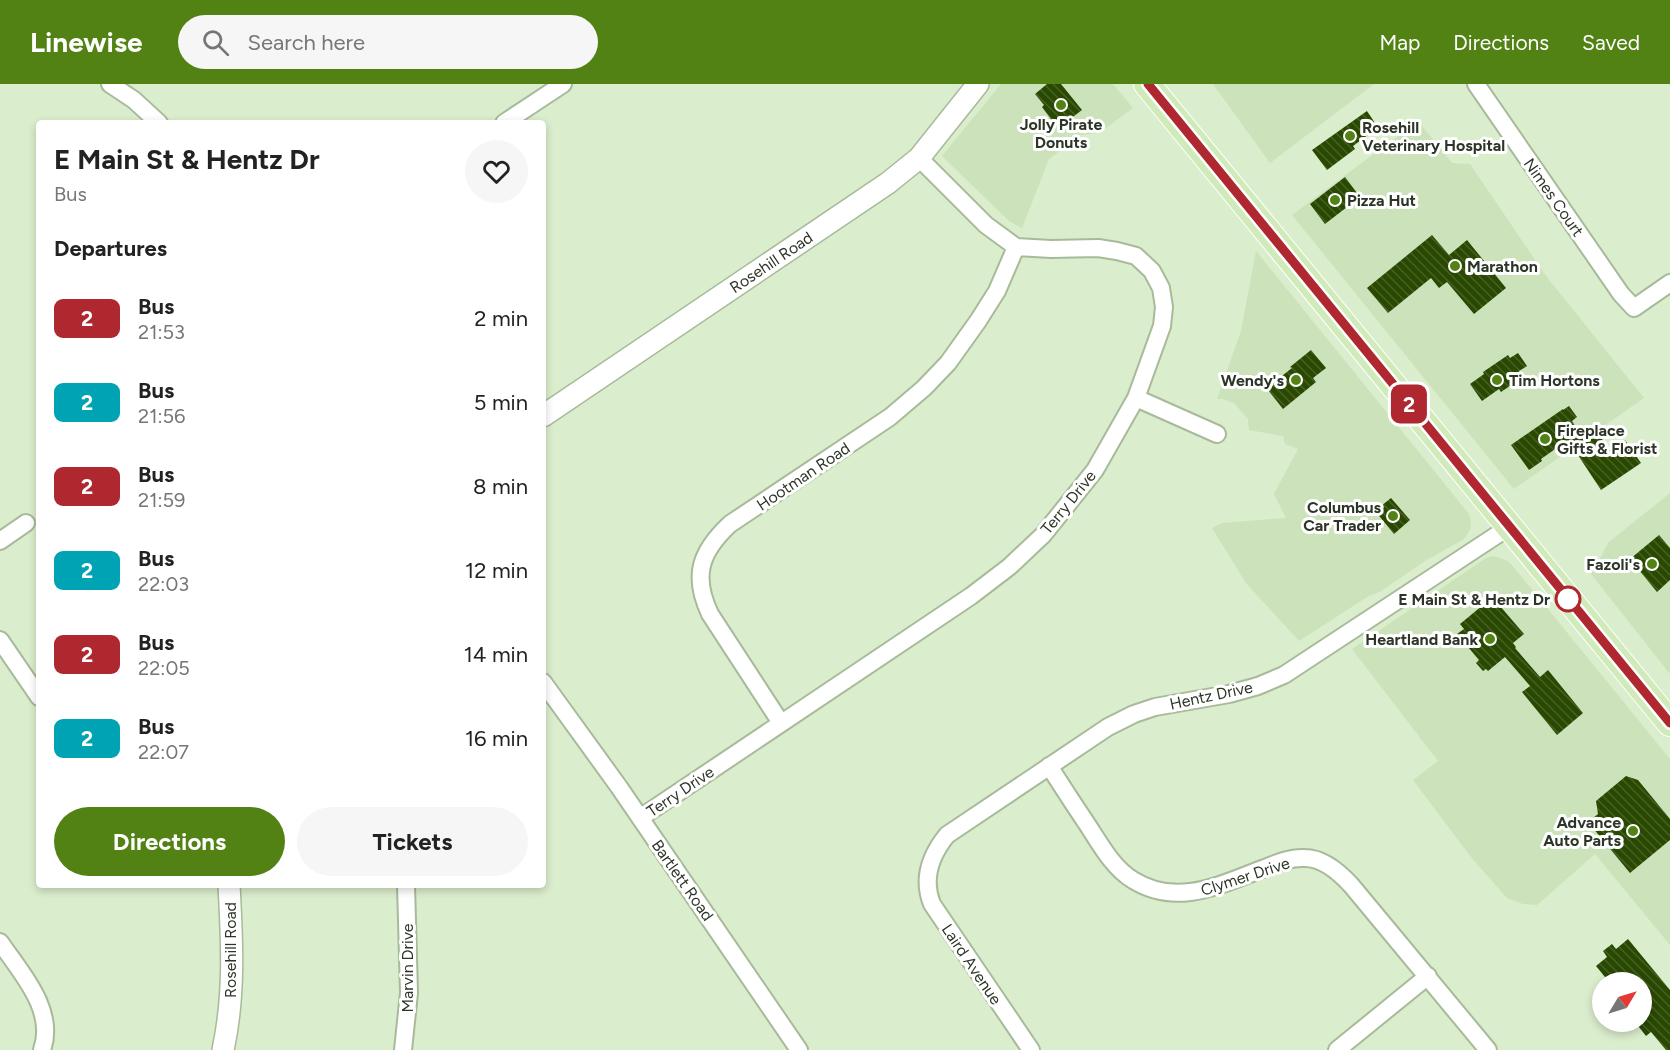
<!DOCTYPE html>
<html lang="en">
<head>
<meta charset="utf-8">
<style>
	body { margin:0; font-family:Figtree,sans-serif; background:#f6f6f6; color:#222; height:100vh; display:flex; flex-direction:column; font-size:22px; white-space:nowrap }
	* { box-sizing:border-box; margin:0 }
	p { font-size:20px; color:#767676 }
	.icon { flex:none; width:33px; height:33px; fill:none; stroke:currentColor; stroke-width:2; stroke-linecap:round; stroke-linejoin:round }
	.map { position:relative; flex:1; overflow:hidden }
	.drawer { position:absolute; left:36px; top:36px; width:510px; height:768px; display:flex; flex-direction:column; background:#fff; border-radius:6px; box-shadow:0 3px 9px #0003 }
	.drawer>* { flex:none }
	.badge { padding:0 12px; border-radius:9px; font-size:21px; line-height:39px }
	.needle { width:39px; rotate:52deg }
	.tools { position:absolute; left:1592px; top:888px; display:grid; gap:12px }
	.tools a { display:grid; place-items:center; width:60px; height:60px; border-radius:50%; background:#fff; box-shadow:0 3px 9px #0003; font-size:30px }
	.map>.badge { position:absolute; translate:-50% -50%; box-shadow:0 0 0 3px #fff }
	h2 { padding:0 18px; font-size:22px; line-height:54px }
	.round { display:grid; place-items:center; flex:none; width:63px; height:63px; border-radius:32px; background:#f6f6f6 }
	.summary { display:flex; align-items:center; justify-content:space-between; height:102px; padding:0 18px }
	h1 { font-size:28px; font-weight:700; line-height:45px }
	.action { display:flex; gap:12px; margin-top:auto; padding:12px 18px }
	.action a { flex:1; height:69px; border-radius:36px; background:#518213; color:#fff; font-size:24px; font-weight:700; line-height:69px; text-align:center }
	.action a+a { background:#f6f6f6; color:#222 }
	ul { padding:0; list-style:none }
	li { display:flex; align-items:center; gap:18px; height:84px; padding:0 18px }
	li div { flex:1 }
	li b { display:block; font-size:22px }
	li em { font-style:normal }
	li .badge { min-width:66px; font-weight:700; text-align:center }
	header { display:flex; align-items:center; gap:36px; box-sizing:border-box; height:84px; padding:0 30px; background:#518213; color:#fff }
	header strong { font-size:28px }
	nav { display:flex; gap:33px; margin-inline-start:auto; font-size:21px }
	.search { width:420px; height:54px; background:#f6f6f6; display:flex; align-items:center; gap:15px; box-sizing:border-box; padding:0 21px; border-radius:33px; color:#767676; font-size:22px }
	.map>svg:first-child { display:block }
</style>
</head>
<body>
<header>
<strong>Linewise</strong>
<div class="search"><svg class="icon" aria-label="search" viewBox="0 0 24 24"><circle cx="10" cy="10" r="6"/><path d="M15 15l6 6"/></svg>Search here</div>
<nav><a>Map</a><a>Directions</a><a>Saved</a></nav>
</header>
<div class="map">
<svg width="1670" height="966" viewBox="0 0 1670 966">
	<defs>
		<pattern id="building-back-hatch" width="6" height="6" patternUnits="userSpaceOnUse" patternTransform="scale(1.5)"><rect width="6" height="6" fill="#294800"/><path d="M-1 5l2 2M0 0l6 6M5-1l2 2" fill="none" stroke="#476026"/></pattern>
	</defs>
	<rect width="100%" height="100%" fill="#daedcc"/>
	<path fill="#cbe2ba" d="M1001 0H1113L1133 24 1099 49 1081 51 1049 75 1022 144 1009 137 942 72Z
		M1213 0H1374L1270 79Z
		M1418 37 1452 79 1470 80 1546 192 1644 314 1514 405 1292 131Z
		M1256 167 1469 430 1471 439 1470 446 1464 455 1425 477 1381 507 1367 513 1299 557 1246 499 1212 444 1222 439 1286 434 1274 410 1298 365 1285 360 1283 352 1249 346 1248 335 1234 319 1223 315H1217L1241 247Z
		M1670 409V590L1591 490 1609 458Z
		M1493 472 1506 476 1512 481 1670 675V861L1595 770 1537 821 1523 820 1507 814 1471 773 1413 696 1438 677 1352 565 1486 474Z"/>
	<path fill="url(#building-back-hatch)" d="M1047 0H1061L1082 26 1061 42 1056 36 1053 38 1042 23 1044 21 1035 10Z
		M1367 27 1375 39 1369 44 1372 48 1353 62 1355 65 1327 86 1312 66Z
		M1345 93 1360 113 1325 140 1310 120Z
		M1432 151 1449 171 1467 156 1506 204 1474 230 1447 198 1439 204 1431 194 1388 229 1367 204Z
		M1311 266 1326 284 1313 294 1316 298 1283 325 1268 306 1274 300 1273 299 1292 284 1290 283Z
		M1518 269 1527 282 1519 287 1523 293 1501 308 1499 305 1482 317 1470 300 1484 290 1483 288 1508 271 1510 274Z
		M1569 322 1577 333 1572 337 1584 356 1597 347 1609 366 1625 356 1641 379 1601 406 1568 356 1541 375 1542 377 1529 386 1511 361 1563 325V326Z
		M1391 414 1410 436 1394 450 1375 427Z
		M1659 451 1670 464V496L1657 508 1630 475Z
		M1494 515 1524 550 1513 559 1516 563 1515 564 1540 593 1548 586 1583 629 1557 651 1522 608 1530 602 1505 573 1488 587 1486 585 1483 587 1476 579 1479 576 1457 550 1464 545 1460 540 1489 516 1490 518Z
		M1626 692 1638 696 1670 735V756L1630 789 1588 738 1598 730 1596 717Z
		M1628 855 1670 906V966H1666L1651 948 1646 952 1635 938H1641V898H1609L1596 882 1607 873 1603 867 1612 860 1616 865Z"/>
	<g fill="none" stroke-linecap="round" stroke-linejoin="round">
		<defs>
			<path id="minor" d="M110 0 134 16 159 39
				M1476 0 1621 210 1634 224 1670 199
				M504 39 563 0
				M1136 314 1217 350
				M0 457 26 439
				M0 556 39 613
				M543 598 619 703 799 966
				M781 639 710 530C692 492 700 468 730 440L890 333 924 304 948 279 978 237 997 207 1016 163
				M1049 682C1062 702 1074 721 1087 740 1100 760 1113 784 1133 796 1178 824 1221 800 1265 784 1277 779 1291 773 1305 774 1323 774 1339 788 1351 801L1488 966
				M640 734 971 512 1009 483 1043 451 1095 386 1136 314 1162 242 1164 223 1161 204 1152 187 1136 172 1117 167 1098 164 1051 165 1016 163 986 141 919 74
				M0 858C21 889 56 926 42 966
				M403 966 409 909 406 801
				M1031 966 932 820C922 795 930 772 947 751L1108 643 1134 630 1155 623 1229 610 1258 602 1284 591 1509 443
				M1337 966 1428 892"/>
			<path id="tertiary" d="M543 332 888 99 919 74 978 0
				M223 966C235 911 232 856 229 801"/>
			<path id="primary" d="M1147 0 1670 639"/>
		</defs>
		<use href="#minor" stroke="#a8ba9a" stroke-width="20"/>
		<use href="#tertiary" stroke="#a8ba9a" stroke-width="24"/>
		<use href="#primary" stroke="#fff" stroke-width="28"/>
		<use href="#minor" stroke="#fff" stroke-width="16"/>
		<use href="#tertiary" stroke="#fff" stroke-width="21"/>
		<use href="#primary" stroke="#d0ebb9" stroke-width="26"/>
	</g>
	<g fill="none" stroke-linecap="round" stroke-linejoin="round">
		<defs>
			<path id="line" d="M1148 0 1670 639"/>
		</defs>
		<use href="#line" stroke="#fff" stroke-width="14"/>
		<use href="#line" stroke="#af272f" stroke-width="9"/>
	</g>
	<g fill="#518213" stroke="#fff" stroke-width="2">
		<circle cx="1061" cy="21" r="6"/>
		<circle cx="1350" cy="52" r="6"/>
		<circle cx="1335" cy="116" r="6"/>
		<circle cx="1455" cy="182" r="6"/>
		<circle cx="1296" cy="296" r="6"/>
		<circle cx="1497" cy="296" r="6"/>
		<circle cx="1545" cy="355" r="6"/>
		<circle cx="1393" cy="432" r="6"/>
		<circle cx="1652" cy="480" r="6"/>
		<circle cx="1490" cy="555" r="6"/>
		<circle cx="1633" cy="747" r="6"/>
	</g>
	<circle fill="#fff" stroke="#af272f" stroke-width="3" cx="1568" cy="515" r="12"/>
	<g text-anchor="middle" stroke-width="6" stroke-linejoin="round" paint-order="stroke">
		<g font-size="16" font-weight="bold" fill="#2d3528" stroke="#fff" text-anchor="start">
			<text x="1061" y="46" text-anchor="middle">Jolly Pirate<tspan x="1061" dy="18">Donuts</tspan></text>
			<text x="1362" y="49">Rosehill<tspan x="1362" dy="18">Veterinary Hospital</tspan></text>
			<text x="1347" y="122">Pizza Hut</text>
			<text x="1467" y="188">Marathon</text>
			<text x="1284" y="302" text-anchor="end">Wendy's</text>
			<text x="1509" y="302">Tim Hortons</text>
			<text x="1557" y="352">Fireplace<tspan x="1557" dy="18">Gifts &amp; Florist</tspan></text>
			<text x="1381" y="429" text-anchor="end">Columbus<tspan x="1381" dy="18">Car Trader</tspan></text>
			<text x="1640" y="486" text-anchor="end">Fazoli's</text>
			<text x="1478" y="561" text-anchor="end">Heartland Bank</text>
			<text x="1621" y="744" text-anchor="end">Advance<tspan x="1621" dy="18">Auto Parts</tspan></text>
		</g>
		<g font-size="16" fill="#2d3528" stroke="#fff">
			<text transform="translate(1554 113) rotate(55)" y="6">Nimes Court</text>
			<text transform="translate(771 178) rotate(-34)" y="6">Rosehill Road</text>
			<text transform="translate(803 392) rotate(-34)" y="6">Hootman Road</text>
			<text transform="translate(1068 418) rotate(-51)" y="6">Terry Drive</text>
			<text transform="translate(1211 611) rotate(-12)" y="6">Hentz Drive</text>
			<text transform="translate(680 707) rotate(-34)" y="6">Terry Drive</text>
			<text transform="translate(1245 792) rotate(-18)" y="6">Clymer Drive</text>
			<text transform="translate(683 796) rotate(55)" y="6">Bartlett Road</text>
			<text transform="translate(230 866) rotate(-90)" y="6">Rosehill Road</text>
			<text transform="translate(972 880) rotate(56)" y="6">Laird Avenue</text>
			<text transform="translate(407 884) rotate(-90)" y="6">Marvin Drive</text>
		</g>
		<g font-size="16" font-weight="bold" fill="#2d3528" stroke="#fff" text-anchor="end">
			<text x="1550" y="521">E Main St &amp; Hentz Dr</text>
		</g>
	</g>
</svg>
<div class="tools">
<a><svg class="needle" viewBox="-14 -14 28 28"><path d="M0-13l5 13h-10z" fill="#e53935"/><path d="M0 13l5-13h-10z" fill="#767676"/></svg></a>
</div>
<b class="badge" style="left:1409px;top:320px;background:#af272f;color:#fff">2</b>
<section class="drawer">
<div class="summary"><div><h1>E Main St &amp; Hentz Dr</h1><p>Bus</p></div><a class="round"><svg class="icon" aria-label="heart" viewBox="0 0 24 24"><path d="M12 20l-8-8c-3-5 5-10 8-4 3-6 11-1 8 4z"/></svg></a></div>
<h2>Departures</h2>
<ul>
<li><span class="badge" style="background:#af272f;color:#fff">2</span><div><b>Bus</b><p>21:53</p></div><em>2 min</em></li>
<li><span class="badge" style="background:#00a3b4;color:#fff">2</span><div><b>Bus</b><p>21:56</p></div><em>5 min</em></li>
<li><span class="badge" style="background:#af272f;color:#fff">2</span><div><b>Bus</b><p>21:59</p></div><em>8 min</em></li>
<li><span class="badge" style="background:#00a3b4;color:#fff">2</span><div><b>Bus</b><p>22:03</p></div><em>12 min</em></li>
<li><span class="badge" style="background:#af272f;color:#fff">2</span><div><b>Bus</b><p>22:05</p></div><em>14 min</em></li>
<li><span class="badge" style="background:#00a3b4;color:#fff">2</span><div><b>Bus</b><p>22:07</p></div><em>16 min</em></li>
</ul>
<div class="action"><a>Directions</a><a>Tickets</a></div>
</section>
</div>
</body>
</html>
